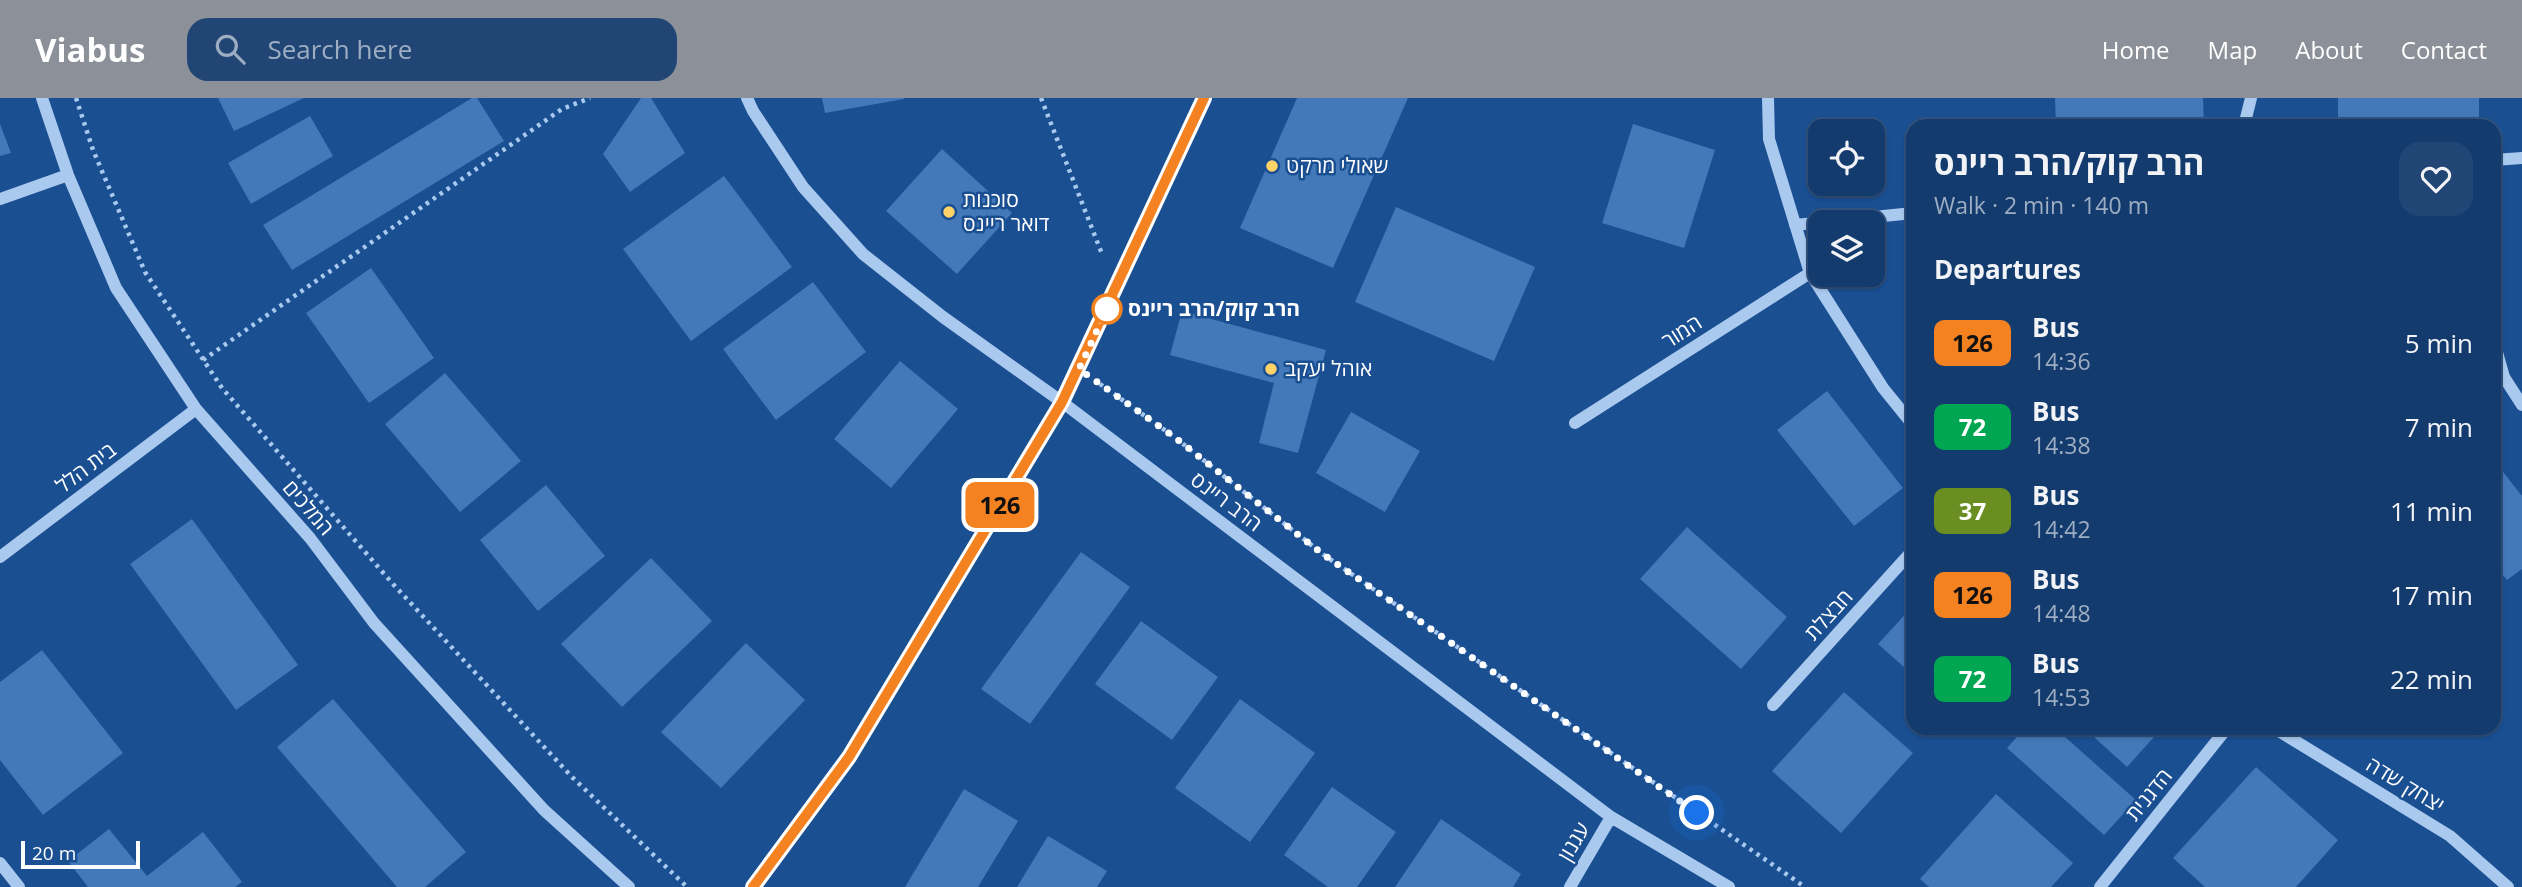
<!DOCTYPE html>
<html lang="en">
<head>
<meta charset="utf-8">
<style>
	body { margin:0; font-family:"Open Sans",Heebo,sans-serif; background:#214676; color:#f1f3f6; height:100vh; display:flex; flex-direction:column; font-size:26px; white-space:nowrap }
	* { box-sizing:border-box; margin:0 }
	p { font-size:23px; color:#9dadc2 }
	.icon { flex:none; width:38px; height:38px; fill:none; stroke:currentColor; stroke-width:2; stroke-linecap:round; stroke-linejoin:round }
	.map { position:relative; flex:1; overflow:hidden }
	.side { position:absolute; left:1906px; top:21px; width:595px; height:616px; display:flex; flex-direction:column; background:#143b6e; border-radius:21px; box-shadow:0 2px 5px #0004,0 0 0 2px #335581 }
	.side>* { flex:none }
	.badge { padding:0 14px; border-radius:10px; font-size:24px; line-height:46px }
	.controls { position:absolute; left:1808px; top:21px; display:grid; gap:14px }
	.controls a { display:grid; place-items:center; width:77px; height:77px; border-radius:14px; background:#143b6e; box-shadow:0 2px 5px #0004,0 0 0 2px #335581; font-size:35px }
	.scale { position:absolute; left:21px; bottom:18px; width:119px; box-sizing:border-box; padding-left:7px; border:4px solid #fff; border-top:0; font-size:19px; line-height:24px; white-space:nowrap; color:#fff; -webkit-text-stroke:5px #1a4f92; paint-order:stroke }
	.you { position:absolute; width:35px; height:35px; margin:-18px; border:5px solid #fff; border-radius:50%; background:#1a73e8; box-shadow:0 0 0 10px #1a73e833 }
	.map>.badge { position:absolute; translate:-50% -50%; box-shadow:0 0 0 4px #fff }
	h2 { padding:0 28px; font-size:26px; line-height:63px }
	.round { display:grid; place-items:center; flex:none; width:74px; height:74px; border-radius:21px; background:#214676 }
	.head { display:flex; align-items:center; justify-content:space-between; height:119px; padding:0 28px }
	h1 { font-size:33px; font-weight:700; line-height:52px }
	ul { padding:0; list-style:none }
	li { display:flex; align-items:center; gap:21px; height:84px; padding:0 28px }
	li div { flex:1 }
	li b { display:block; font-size:26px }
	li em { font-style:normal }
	li .badge { min-width:77px; font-weight:700; text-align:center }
	header { display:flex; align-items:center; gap:42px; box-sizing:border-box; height:98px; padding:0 35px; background:#8c9099; color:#fff }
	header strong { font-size:33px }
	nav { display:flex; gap:38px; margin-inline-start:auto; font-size:24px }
	.search { width:490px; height:63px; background:#214676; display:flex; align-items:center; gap:18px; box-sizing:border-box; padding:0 24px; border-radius:21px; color:#9dadc2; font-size:26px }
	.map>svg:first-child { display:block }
</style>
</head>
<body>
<header>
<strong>Viabus</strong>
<div class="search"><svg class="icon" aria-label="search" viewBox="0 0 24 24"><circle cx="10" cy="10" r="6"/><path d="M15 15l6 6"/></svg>Search here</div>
<nav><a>Home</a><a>Map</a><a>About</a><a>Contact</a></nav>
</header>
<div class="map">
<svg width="2522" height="789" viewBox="0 0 2522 789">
	<rect width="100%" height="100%" fill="#1a4f92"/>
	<path fill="#4378b9" d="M218 0H304L234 33Z
		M472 0H477L504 43 292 172 263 127Z
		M641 0H651L685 55 630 94 603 56Z
		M822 0H904V1L825 15Z
		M1297 0H1408L1333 170 1240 130Z
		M2055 0H2203L2204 28H2056Z
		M2338 0H2479V27L2338 26Z
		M310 18 333 58 251 106 228 65Z
		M0 26 11 55 0 58Z
		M1633 26 1715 52 1684 150 1602 125Z
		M942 51 1012 115 957 176 886 113Z
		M724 78 792 169 691 243 623 151Z
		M1396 109 1535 169 1494 263 1355 204Z
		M371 170 434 260 369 305 306 215Z
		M813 184 866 254 776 322 723 251Z
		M1182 213 1326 252 1298 355 1259 345 1274 285 1170 257Z
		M900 263 958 311 891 390 834 341Z
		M445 275 521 363 460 414 385 326Z
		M1827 293 1903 390 1854 428 1777 332Z
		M1351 314 1420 353 1385 414 1316 375Z
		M2496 365 2522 398V471L2507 482 2494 466V367Z
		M546 387 605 458 538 513 480 442Z
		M192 421 298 567 236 612 130 466Z
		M1687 429 1787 519 1741 571 1640 481Z
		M1081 454 1130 489 1030 626 981 591Z
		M651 460 712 523 622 609 561 546Z
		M1913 508V577L1878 546Z
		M1141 523 1218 579 1172 642 1095 586Z
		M746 545 805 602 721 690 661 634Z
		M42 552 123 655 43 717 0 662V584Z
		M1844 594 1913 655 1841 735 1772 673Z
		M333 601 466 754 425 789H397L277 649Z
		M1240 601 1315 655 1250 744 1175 690Z
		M2025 630H2055L2136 702 2104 737 2007 650Z
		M2084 630H2162L2127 669Z
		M2256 669 2338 742 2296 789H2205L2173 760Z
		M1332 689 1396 734 1357 789H1328L1284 757Z
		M964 691 1018 723 978 789H905Z
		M1996 696 2073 765 2051 789H1929L1920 781Z
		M1441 721 1521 776 1513 789H1395Z
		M109 731 147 778 203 734 242 784 235 789H88L68 763Z
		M1048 738 1107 773 1097 789H1017Z"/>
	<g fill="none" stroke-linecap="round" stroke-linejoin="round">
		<path stroke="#aac9ef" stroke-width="4.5" stroke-dasharray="3.5 5" stroke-linecap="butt" d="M76 0 93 52 145 174 222 290 393 486 572 679 687 789
			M1041 0 1102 156
			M203 262 562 11 590 0
			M1100 286 1173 338 1324 457 1805 789"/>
		<path stroke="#aac9ef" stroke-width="12" d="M42 0 68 77 116 190 196 311 310 440 374 525 544 712 629 789
			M747 0 753 13 803 89 863 156 943 219 1062 304 1611 719 1729 789
			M1768 0 1769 41 1810 175 1883 290 1913 327
			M2244 28 2251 0
			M2494 62 2522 60
			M0 101 68 77
			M1795 127 1913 115
			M2494 244 2504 279 2522 307
			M1575 325 1810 175
			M0 459 196 311
			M1773 607 1913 452
			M2274 630 2450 738 2508 789
			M0 765 19 789
			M753 789 849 659 1062 304 1204 0
			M1570 789 1611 719
			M2100 789 2227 630"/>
	</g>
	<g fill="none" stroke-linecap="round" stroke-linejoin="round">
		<defs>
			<path id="line" d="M753 789 849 659 1062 304 1204 0"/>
		</defs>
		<use href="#line" stroke="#fff" stroke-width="16"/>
		<use href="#line" stroke="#f58220" stroke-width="10"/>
		<path stroke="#fff" stroke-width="7" stroke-dasharray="0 12.6" d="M1107 211 1079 271 1173 338 1324 457 1697 715"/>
	</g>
	<g fill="#ffd368" stroke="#1a4f92" stroke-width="2.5">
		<circle cx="1272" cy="68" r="7"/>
		<circle cx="949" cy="114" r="7"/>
		<circle cx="1271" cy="271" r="7"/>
	</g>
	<circle fill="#fff" stroke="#f58220" stroke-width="3.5" cx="1107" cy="211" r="14"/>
	<g text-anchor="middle" stroke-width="5" stroke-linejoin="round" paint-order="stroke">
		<g font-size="21" fill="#fff" stroke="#1a4f92" text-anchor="start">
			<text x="1286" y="75">שאולי מרקט</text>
			<text x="963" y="109">סוכנות<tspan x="963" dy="24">דואר ריינס</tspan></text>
			<text x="1285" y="278">אוהל יעקב</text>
		</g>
		<g font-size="21" font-weight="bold" fill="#fff" stroke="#1a4f92" text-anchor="start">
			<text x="1128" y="218">הרב קוק/הרב ריינס</text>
		</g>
		<g font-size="21" fill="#fff" stroke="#1a4f92">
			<text transform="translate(1682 234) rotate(-33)" y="7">המור</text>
			<text transform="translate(86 370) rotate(-37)" y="7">בית הלל</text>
			<text transform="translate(1226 404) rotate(37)" y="7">הרב ריינס</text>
			<text transform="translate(308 410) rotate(49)" y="7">המלכים</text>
			<text transform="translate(1829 517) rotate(-48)" y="7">חבצלת</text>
			<text transform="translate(2405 687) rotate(31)" y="7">יצחק שדה</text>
			<text transform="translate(2149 697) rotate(-51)" y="7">הדגנית</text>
			<text transform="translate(1574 744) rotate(-59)" y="7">עגנון</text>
		</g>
	</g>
</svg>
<div class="controls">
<a><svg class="icon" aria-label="locate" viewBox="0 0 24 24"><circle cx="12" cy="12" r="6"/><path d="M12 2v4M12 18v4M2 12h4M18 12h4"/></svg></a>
<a><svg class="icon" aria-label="layers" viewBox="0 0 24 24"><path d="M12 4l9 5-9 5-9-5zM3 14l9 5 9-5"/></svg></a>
</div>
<div class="scale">20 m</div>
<div class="you" style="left:1697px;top:715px"></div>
<b class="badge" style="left:1000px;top:407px;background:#f58220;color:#111">126</b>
<section class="side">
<div class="head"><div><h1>הרב קוק/הרב ריינס</h1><p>Walk · 2 min · 140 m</p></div><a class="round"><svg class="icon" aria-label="heart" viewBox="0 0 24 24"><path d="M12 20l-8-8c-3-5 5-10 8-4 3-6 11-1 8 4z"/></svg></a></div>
<h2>Departures</h2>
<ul>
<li><span class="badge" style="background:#f58220;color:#111">126</span><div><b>Bus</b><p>14:36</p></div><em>5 min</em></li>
<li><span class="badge" style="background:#00a651;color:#fff">72</span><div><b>Bus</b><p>14:38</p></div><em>7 min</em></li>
<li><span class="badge" style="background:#6b8e23;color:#fff">37</span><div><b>Bus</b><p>14:42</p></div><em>11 min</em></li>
<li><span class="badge" style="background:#f58220;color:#111">126</span><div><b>Bus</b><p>14:48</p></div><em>17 min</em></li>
<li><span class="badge" style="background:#00a651;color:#fff">72</span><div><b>Bus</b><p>14:53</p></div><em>22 min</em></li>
</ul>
</section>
</div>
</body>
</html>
